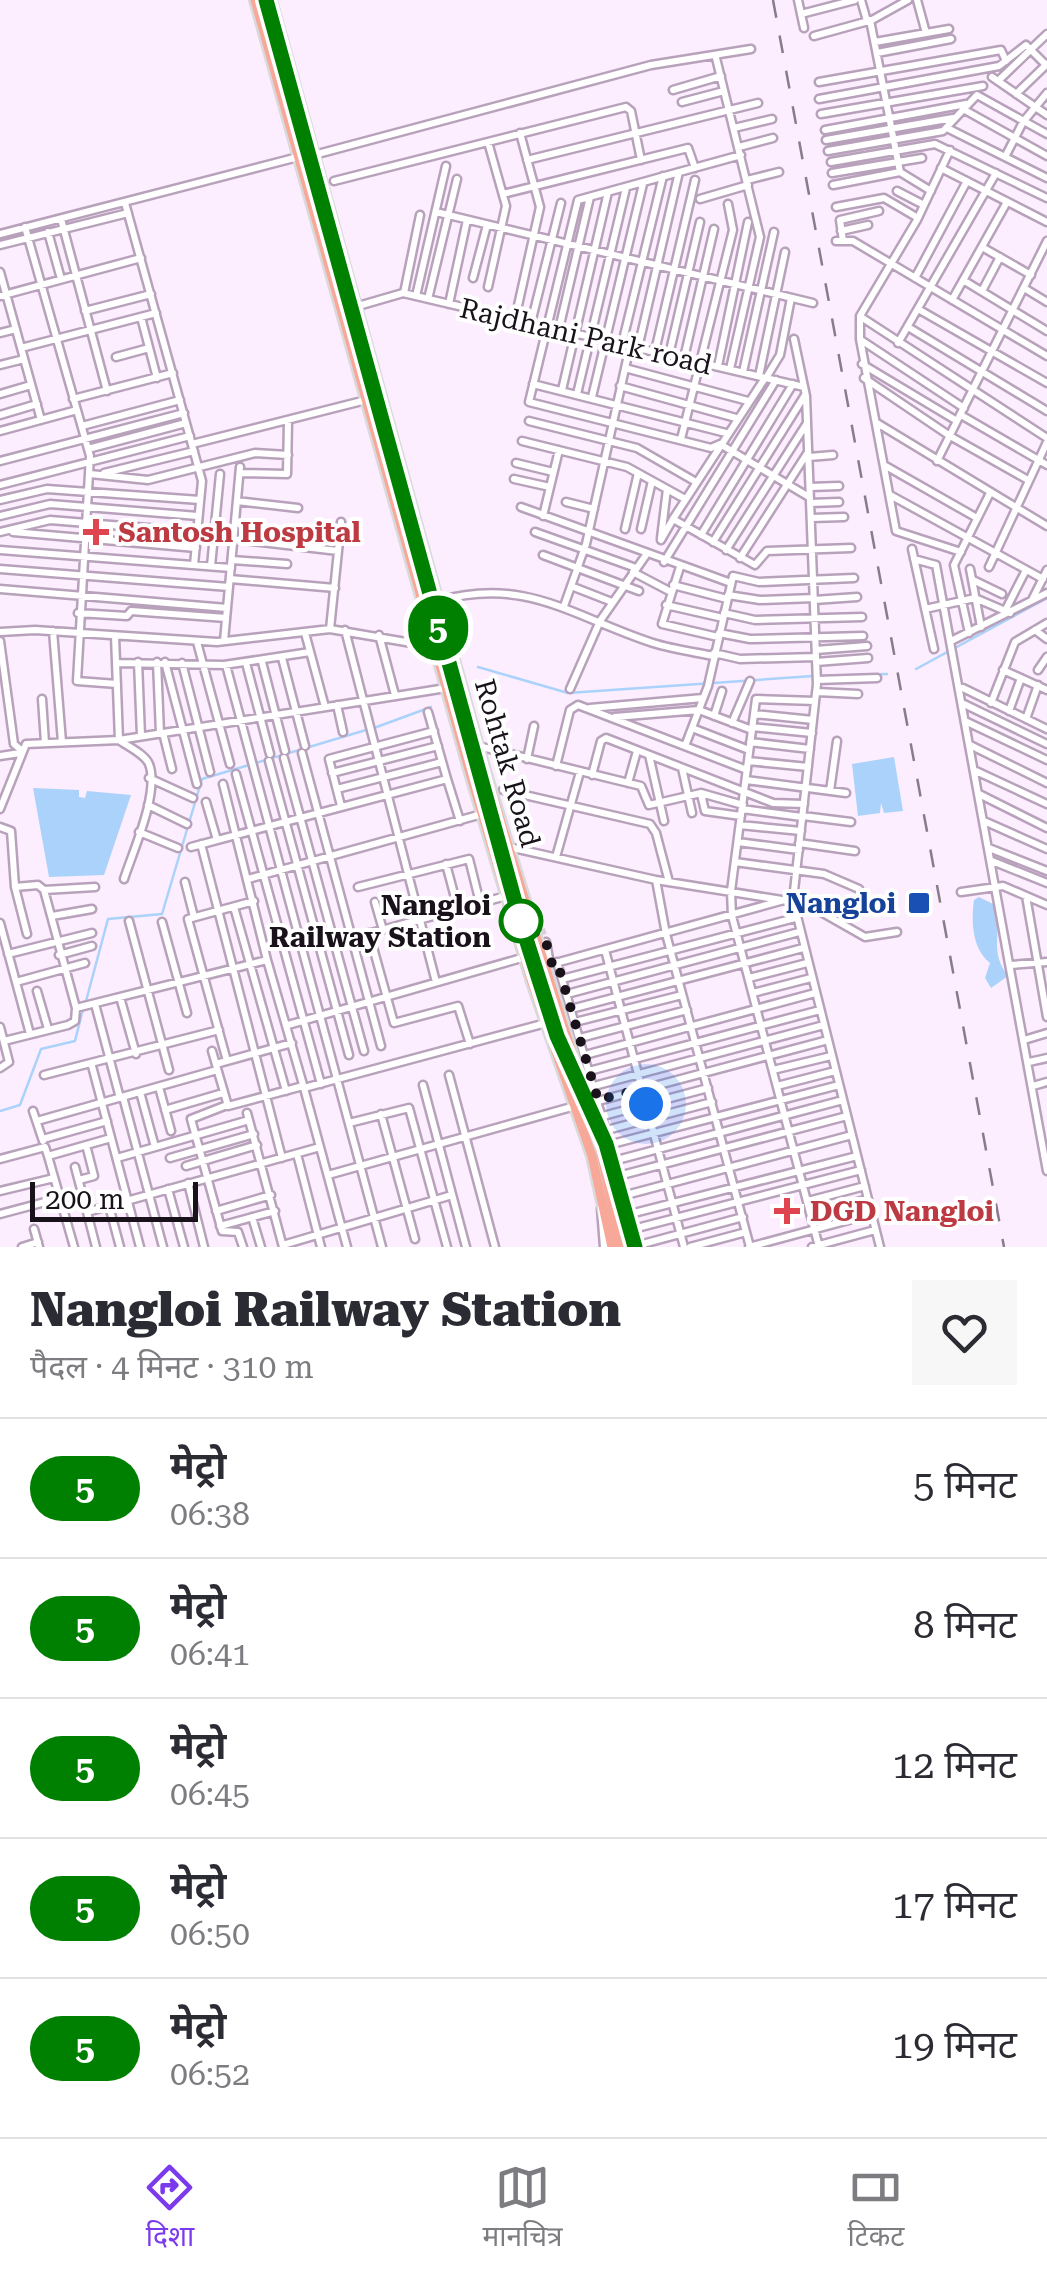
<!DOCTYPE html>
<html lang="hi">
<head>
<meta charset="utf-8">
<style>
	body { margin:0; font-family:"Roboto Serif","Noto Sans Devanagari",serif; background:#f7f7f7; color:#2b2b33; height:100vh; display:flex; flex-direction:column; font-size:38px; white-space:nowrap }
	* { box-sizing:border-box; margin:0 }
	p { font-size:32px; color:#7c7c81 }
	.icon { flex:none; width:55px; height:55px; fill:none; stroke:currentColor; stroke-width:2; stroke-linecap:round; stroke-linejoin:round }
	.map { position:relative; height:1247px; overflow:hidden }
	.panel { display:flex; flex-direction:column; background:#fff; flex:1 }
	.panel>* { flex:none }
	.badge { padding:0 20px; border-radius:32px; font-size:35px; line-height:65px }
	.scale { position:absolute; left:30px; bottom:25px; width:168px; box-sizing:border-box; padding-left:10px; border:5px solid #1a121b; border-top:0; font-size:28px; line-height:35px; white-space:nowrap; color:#1a121b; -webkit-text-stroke:8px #fff; paint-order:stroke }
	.you { position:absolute; width:50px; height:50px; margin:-25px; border:8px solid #fff; border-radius:50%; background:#1a73e8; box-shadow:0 0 0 15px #1a73e833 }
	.map>.badge { position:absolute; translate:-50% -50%; box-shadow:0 0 0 5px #fff }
	.round { display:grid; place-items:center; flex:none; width:105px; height:105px; border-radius:0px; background:#f7f7f7 }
	.summary { display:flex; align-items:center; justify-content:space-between; height:170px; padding:0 30px }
	h1 { font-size:48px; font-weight:800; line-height:75px }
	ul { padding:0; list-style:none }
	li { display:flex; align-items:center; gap:30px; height:140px; padding:0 30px; border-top:2px solid #e1e1e2 }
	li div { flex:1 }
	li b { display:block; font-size:38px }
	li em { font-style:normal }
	li .badge { min-width:110px; font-weight:700; text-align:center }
	.tabs { display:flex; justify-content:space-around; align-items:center; height:140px; border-top:2px solid #e1e1e2; background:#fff; font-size:28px; color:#7c7c81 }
	.tabs a { display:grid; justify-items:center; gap:5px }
	.tabs .on { color:#7c3aed }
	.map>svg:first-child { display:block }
</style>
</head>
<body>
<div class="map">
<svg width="1047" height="1247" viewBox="0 0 1047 1247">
	<rect width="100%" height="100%" fill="#fceefe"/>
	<path fill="#aad2fa" d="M894 757 903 811 884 813 881 803 880 813 858 816 852 764Z
		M33 788 79 790V797L85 798 87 791 131 795 104 875 49 877Z
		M979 897 993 904C1005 933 987 948 1008 976L991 988 985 978 990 963C972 949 971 921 974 900Z"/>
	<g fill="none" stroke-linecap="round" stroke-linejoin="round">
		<path stroke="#aad2fa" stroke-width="2.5" d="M478 667 568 693 813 676
			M916 669 1047 598
			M821 676 887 674
			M374 728 431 707
			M86 1001 108 919 162 914 202 779 366 730
			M0 1111 20 1105 41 1049 75 1041 83 1009"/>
		<path stroke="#dacddc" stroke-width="6" stroke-dasharray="6 3" stroke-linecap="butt" d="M542 929 546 942"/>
		<defs>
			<path id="minor" d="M798 0 804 28
				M861 0 867 21
				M917 0 926 33
				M801 14 855 0
				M870 20 900 172 931 191
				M814 36 872 20 908 0
				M875 42 949 29
				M877 53 951 39
				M716 58 760 237 730 369
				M992 77 1047 115
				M998 81 1047 34
				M819 82 1001 50 1006 61
				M673 90 721 76
				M1016 94 1047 64
				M819 99 999 66 1026 45 1046 65
				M682 102 724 91
				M963 109 1047 156
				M821 114 983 86
				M734 128 772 119
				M947 128 1047 178
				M825 130 966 104
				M826 140 953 118
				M488 142 506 206 488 287
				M739 147 773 138
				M950 150 917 220 860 316V339L896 531 961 552
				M828 151 943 131 977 95 1047 134
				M314 155 651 65 751 49
				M741 155 578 200 529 402 711 448 720 444 809 497
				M1005 157 1023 122 1047 93
				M527 160 758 103
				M831 162 935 144 1047 198
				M941 168 1047 222
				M832 173 922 158
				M747 180 779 172
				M334 181 626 107 631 111 641 160
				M833 185 900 172
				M897 191 924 205
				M503 194 688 148 695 168
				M700 199 748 185
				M125 203 202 481 194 565
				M836 207 884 198 918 218
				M436 212 813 303
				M61 219 107 391
				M25 227 90 456 77 681 117 684
				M841 231 868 225
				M48 232 61 279
				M0 234 298 157
				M836 241H853L1047 356
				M843 241 840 220 879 211
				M0 245 128 213
				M982 247 1031 275
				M0 272 41 420
				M473 278 487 225
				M915 278 967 181
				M963 280 1047 331
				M1024 288 1047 302
				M982 291 1000 257
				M404 293 420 215
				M0 296 141 258
				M416 296 446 166
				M428 299 457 179
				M952 300 1007 202
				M449 304 467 220
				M918 309 1047 383
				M85 311 151 294
				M341 311 403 293 804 387
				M141 317 157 378
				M861 317 1047 438
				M515 319 540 207 520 133
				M531 323 561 203
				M908 327 1047 411
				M559 329 590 197
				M0 333 16 329
				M794 339 806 396 817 684 793 900 880 1247
				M861 340 964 408
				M898 343 996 173
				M622 344 663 176
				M21 348 156 313
				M638 348 679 172
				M655 351 695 180
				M669 355 700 222
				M116 357 149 348
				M684 358 714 229
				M862 364 957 421
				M0 365 24 359
				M718 366 748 222
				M625 368 748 401
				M743 372 774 232
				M759 376 785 252
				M766 378 780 355 791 298
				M864 378 950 436 1028 480
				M533 384 726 433
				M620 386 736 418
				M562 390 608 192
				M0 394 31 385
				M577 394 626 188
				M592 397 643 184
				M73 399 173 373
				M0 415 37 404
				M961 415 1047 465
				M529 421 637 448 696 482
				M877 423 1047 526
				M82 426 180 400
				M0 431 77 410
				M681 439 733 230 728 204
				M522 441 627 467 685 499
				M192 444 366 400
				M88 449 186 423
				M809 457 833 455
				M0 461 184 413
				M937 461 1047 241
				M516 463 553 472
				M884 465 977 518
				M104 473 194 451
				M240 473 287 474 288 421
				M90 474 148 480 255 453 288 455
				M514 479 550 487
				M0 485 190 436
				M810 487 839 486
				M890 495 1043 579
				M0 500 47 489 200 500
				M237 501 298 508
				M566 502 594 509
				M810 503 839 502
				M521 507 731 583
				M0 516 50 504 198 516
				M543 516 559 450
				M811 518 844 517
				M673 519 765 378
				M625 529 638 473
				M641 529 652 481
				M0 532 50 520 197 532
				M13 532 196 548
				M535 532 636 568
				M701 535 793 384
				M661 538 667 489
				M234 539 338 551
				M661 540 673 519 755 565 767 551 851 548
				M713 542 805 395
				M912 549 934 649
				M0 550 231 568
				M726 550 807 423
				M543 555 639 591
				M740 558 808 452
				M914 559 936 565 1047 1171
				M232 560 287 564
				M664 562 776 380
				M211 566 220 474
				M680 567 662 624 718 637
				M989 567 1047 442
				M0 569 229 587
				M970 569 981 627
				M633 572 671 592
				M230 579 335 588
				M973 580 1002 594
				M673 585 727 599
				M571 586 612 602
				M0 589 227 608
				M728 595 760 600 814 598
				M814 600 857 597
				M1032 600 1047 570
				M438 601C527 576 573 617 653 643 672 649 694 652 713 656
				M666 605 723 618
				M564 606 586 544 630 346
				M925 609 975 598 1010 613
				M1005 611 1026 570
				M78 613 127 616 131 611 226 618
				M724 613 755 620 862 617
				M330 629 341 522
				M345 630 436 982
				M1035 630 1047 639
				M53 631 62 742
				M0 632 35 630 217 642 330 629 435 647 450 645
				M305 633 325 707
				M719 633 750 639 863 636
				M969 633 954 565 990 493
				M379 635 395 695
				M115 636 119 740C127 746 145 754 149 764 160 792 133 851 124 879
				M0 641 14 744 21 750
				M224 641 240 467
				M951 641 1047 593
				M197 642 230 764
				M816 650 867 646
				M714 653 740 659 816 657
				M282 658 305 746
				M138 662 141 736
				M157 662 160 733
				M165 662 197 784
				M262 662 285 751
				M816 662 868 658
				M116 663 224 665 310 652
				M182 663 210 772
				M246 663 270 754
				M226 665 382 1247
				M1003 670 1047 690
				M1038 670 1047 657
				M817 680 877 678
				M963 688 1047 729
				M570 689 600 621 646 555
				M817 692 858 694
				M42 699 45 743
				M815 701 756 699 731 891 732 916 819 1247
				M991 703 1015 642 1047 623
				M964 704 1047 744
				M337 705 343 732
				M590 708 703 698
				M1009 711 1021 678
				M428 712 447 779
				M754 714 813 720
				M714 716 722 691
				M615 717 699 710 752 730
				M1026 719 1038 685
				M965 721 1047 760
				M732 723 750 681
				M752 727 812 733
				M692 728 749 750
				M163 733 172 769
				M750 742 810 749
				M970 745 1047 783
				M478 746 641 786 649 805 701 793 743 805
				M685 746 708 686 733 576 759 582 854 578
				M302 753 381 1046
				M649 755 664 821
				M0 756 20 753
				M284 758 364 1051
				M527 759 534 726
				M269 761 349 1055
				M748 761 808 767
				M556 766 570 710 578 705 747 770
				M682 768 692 813
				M976 771 1047 804
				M332 773 438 746
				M236 774 321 1084
				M592 775 601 741 606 738 773 803 804 804
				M149 778 193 798
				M746 780 846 793
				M628 783 637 751
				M223 784 267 960
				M337 789 442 762
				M503 790 650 824 656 833 669 882
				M830 791 837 741
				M701 794 705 811 741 816
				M979 794 1047 828
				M206 802 217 840
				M148 805 187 824
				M341 806 329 759 434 731
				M0 809 26 744 119 740 446 688
				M742 809 802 817
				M803 816 851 822
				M984 821 1047 849
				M740 825 801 831
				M0 827 11 831 15 887 38 885 44 890 76 1008 267 960 304 1088 546 1023
				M139 832 178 848
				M738 842 799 850
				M799 843 855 851
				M201 844 282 1158
				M191 847 447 779 460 821
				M509 847 656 880 807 904 865 937 897 932
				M989 848 1047 871
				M556 857 580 772
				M992 861 1047 883
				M735 862 824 874 859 889
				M446 864 458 909
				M248 879 482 814
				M656 880 666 934 750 1247
				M185 882 194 917
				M15 887 27 934
				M358 887 469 859 480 903
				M44 890 95 887
				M961 892 1003 886 1047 905
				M1026 896 1047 1017
				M375 902 383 930
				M234 907 286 1091
				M52 916 92 909
				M129 921 169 1070
				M162 922 187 1013
				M0 923 30 1034
				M369 933 394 1023 458 1006 470 1044
				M546 942 550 964
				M320 947 506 896
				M605 950 684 1247
				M8 954 92 933
				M59 955 92 946
				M557 962 639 1247
				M552 964 784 900
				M1011 965 1047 962
				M749 978 807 963
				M562 979 795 918
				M16 982 85 963
				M37 991 48 1029
				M753 993 811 978
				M567 994 799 932
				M120 997 136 1054
				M95 1004 120 1098
				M571 1009 803 948
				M575 1022 682 995
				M288 1025 525 957
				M0 1027 9 1062 0 1068
				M580 1038 687 1010
				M1024 1040 1047 1033
				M4 1041 68 1025 75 1021 76 1008
				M212 1051 228 1106 303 1086
				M585 1055 815 993
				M227 1061 188 919 254 901
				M1029 1062 1047 1058
				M216 1064 292 1043
				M92 1066 140 1247
				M773 1070 831 1056
				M589 1071 820 1010
				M44 1075 219 1030
				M449 1075 495 1247
				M423 1085 466 1247
				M594 1086 824 1025
				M777 1086 835 1071
				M1033 1086 1047 1082
				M159 1087 171 1131
				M304 1088 347 1247
				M140 1092 155 1147
				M123 1097 163 1247
				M598 1101 828 1040
				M227 1105 191 1119 222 1231 238 1232 243 1247
				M165 1110 223 1093
				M33 1111 43 1141
				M247 1113 283 1247
				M381 1114 415 1239
				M603 1116 708 1088
				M37 1121 217 1070
				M349 1123 409 1108 447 1247
				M607 1130 712 1102
				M43 1139 107 1121
				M612 1144 839 1085
				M297 1154 321 1247
				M48 1156 74 1247
				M117 1158 249 1120
				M170 1158 254 1134
				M0 1159 45 1147 48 1156 111 1138
				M617 1160 843 1100
				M186 1166 257 1145
				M75 1167 87 1212
				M328 1175 575 1106
				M622 1175 847 1116
				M79 1180 94 1176 86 1145
				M188 1183 204 1247
				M168 1189 184 1247
				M0 1191 54 1178
				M808 1201 865 1186
				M613 1203 611 1199 852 1135
				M109 1206 120 1247
				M601 1208 604 1247
				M216 1211 271 1195
				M634 1213 857 1156
				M0 1214 60 1198
				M811 1215 868 1199
				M252 1217 261 1247
				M620 1224 627 1247
				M220 1226 275 1211
				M637 1228 861 1170
				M34 1229 39 1247
				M283 1245 452 1195
				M639 1245 743 1217
				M22 1247 38 1242
				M96 1247 87 1212 320 1147
				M690 1247 746 1232
				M749 1247 871 1214
				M812 1247 875 1230"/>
			<path id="highway" d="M255 0 468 766 532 982 592 1156 612 1247
				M271 0 483 764 598 1138 621 1247"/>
		</defs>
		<use href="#minor" stroke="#b8a2bb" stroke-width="11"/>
		<use href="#highway" stroke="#dad9db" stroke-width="14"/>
		<use href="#minor" stroke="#fff" stroke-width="6"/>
		<use href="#highway" stroke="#f8a899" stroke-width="9"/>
		<path stroke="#877c89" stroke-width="2.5" stroke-dasharray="18 18" stroke-linecap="butt" d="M266 0 520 921 557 1035 606 1144 635 1247
			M773 0 1004 1247"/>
	</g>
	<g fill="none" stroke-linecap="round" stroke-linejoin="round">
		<defs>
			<path id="line" d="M266 0 520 920 557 1036 606 1144 635 1247"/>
		</defs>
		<use href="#line" stroke="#fff" stroke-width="22"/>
		<use href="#line" stroke="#008000" stroke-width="15"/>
		<path stroke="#1a121b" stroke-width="10" stroke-dasharray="0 18" d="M521 921 546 942 552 964 557 962 598 1100 642 1089 646 1104"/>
	</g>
	<g fill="#e0444e" stroke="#fff" stroke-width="4">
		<path d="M91 517h10v10h10v10h-10v10h-10v-10h-10v-10h10z"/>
		<path d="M782 1196h10v10h10v10h-10v10h-10v-10h-10v-10h10z"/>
	</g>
	<rect fill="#1a4fb4" stroke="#fff" stroke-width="4" x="907" y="891" width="24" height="24" rx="5"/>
	<circle fill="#fff" stroke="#008000" stroke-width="5" cx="521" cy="921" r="20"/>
	<g text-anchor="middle" stroke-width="8" stroke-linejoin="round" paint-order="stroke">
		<g font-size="28" fill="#1a121b" stroke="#fff">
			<text transform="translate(586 336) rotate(13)" y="10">Rajdhani Park road</text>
			<text transform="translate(508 763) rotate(74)" y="10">Rohtak Road</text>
		</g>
		<g font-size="28" font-weight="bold" fill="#be3a42" stroke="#fff" text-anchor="start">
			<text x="118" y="542">Santosh Hospital</text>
			<text x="810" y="1221">DGD Nangloi</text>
		</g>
		<g font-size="28" font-weight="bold" fill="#164399" stroke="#fff" text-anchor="end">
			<text x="896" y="913">Nangloi</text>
		</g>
		<g font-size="28" font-weight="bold" fill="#1a121b" stroke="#fff" text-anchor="end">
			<text x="491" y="915">Nangloi<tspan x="491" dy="32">Railway Station</tspan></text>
		</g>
	</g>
</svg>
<div class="scale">200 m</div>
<div class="you" style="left:646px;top:1104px"></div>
<b class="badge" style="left:438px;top:628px;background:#008000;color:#fff">5</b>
</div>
<section class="panel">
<div class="summary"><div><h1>Nangloi Railway Station</h1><p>पैदल · 4 मिनट · 310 m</p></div><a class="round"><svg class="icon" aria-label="heart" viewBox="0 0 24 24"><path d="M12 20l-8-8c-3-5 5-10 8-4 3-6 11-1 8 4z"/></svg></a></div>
<ul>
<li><span class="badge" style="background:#008000;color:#fff">5</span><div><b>मेट्रो</b><p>06:38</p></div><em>5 मिनट</em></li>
<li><span class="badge" style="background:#008000;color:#fff">5</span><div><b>मेट्रो</b><p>06:41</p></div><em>8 मिनट</em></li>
<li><span class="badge" style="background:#008000;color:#fff">5</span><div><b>मेट्रो</b><p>06:45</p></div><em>12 मिनट</em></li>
<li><span class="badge" style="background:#008000;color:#fff">5</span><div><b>मेट्रो</b><p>06:50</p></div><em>17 मिनट</em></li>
<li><span class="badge" style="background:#008000;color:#fff">5</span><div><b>मेट्रो</b><p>06:52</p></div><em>19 मिनट</em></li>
</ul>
</section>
<nav class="tabs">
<a class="on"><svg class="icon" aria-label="directions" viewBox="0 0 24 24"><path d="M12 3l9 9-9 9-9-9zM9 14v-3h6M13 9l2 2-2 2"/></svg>दिशा</a>
<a><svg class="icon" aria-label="map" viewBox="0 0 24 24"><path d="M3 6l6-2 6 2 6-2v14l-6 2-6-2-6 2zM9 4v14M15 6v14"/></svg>मानचित्र</a>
<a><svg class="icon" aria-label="tickets" viewBox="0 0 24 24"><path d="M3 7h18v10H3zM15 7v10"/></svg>टिकट</a>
</nav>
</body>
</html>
